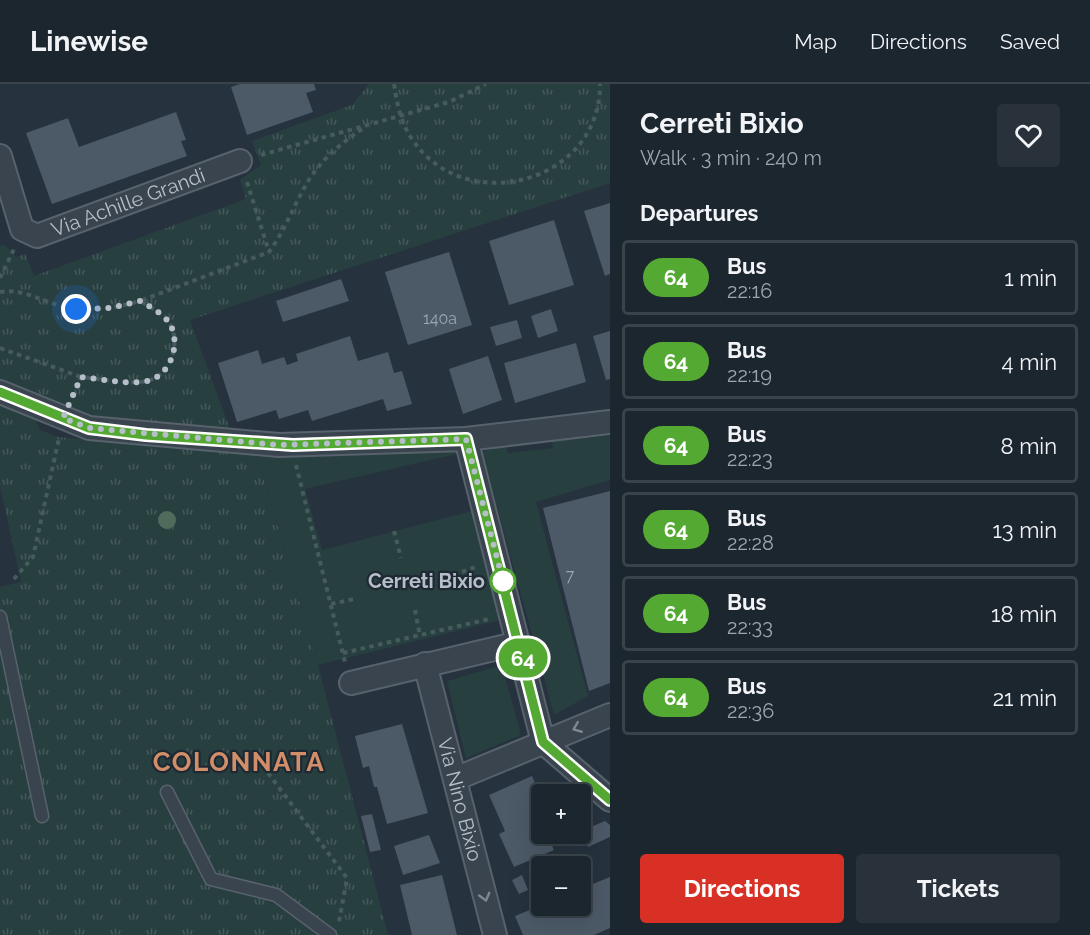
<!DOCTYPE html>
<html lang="en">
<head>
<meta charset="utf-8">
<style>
	body { margin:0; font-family:Raleway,sans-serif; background:#29323a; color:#f1f3f6; height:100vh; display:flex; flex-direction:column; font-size:22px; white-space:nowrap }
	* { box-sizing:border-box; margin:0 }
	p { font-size:20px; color:#a0a5aa }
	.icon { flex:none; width:33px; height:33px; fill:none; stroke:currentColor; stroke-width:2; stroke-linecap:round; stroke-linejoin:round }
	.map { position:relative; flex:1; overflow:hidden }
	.details { display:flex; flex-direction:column; background:#1c262e; width:480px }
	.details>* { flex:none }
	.badge { padding:0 12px; border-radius:20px; font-size:21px; line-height:39px }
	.buttons { position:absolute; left:531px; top:700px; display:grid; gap:12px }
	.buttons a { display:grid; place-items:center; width:60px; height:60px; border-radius:6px; background:#1c262e; box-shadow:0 6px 24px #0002,0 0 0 2px #3a434a; font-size:30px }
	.you { position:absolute; width:30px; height:30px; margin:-15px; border:4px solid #fff; border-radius:50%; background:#1a73e8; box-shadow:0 0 0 9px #1a73e833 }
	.map>.badge { position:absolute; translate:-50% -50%; box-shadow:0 0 0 3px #fff }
	h2 { padding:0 30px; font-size:22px; line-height:54px }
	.round { display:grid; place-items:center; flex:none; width:63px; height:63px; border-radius:6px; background:#29323a }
	.head { display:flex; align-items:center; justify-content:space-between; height:102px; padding:0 30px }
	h1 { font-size:28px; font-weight:700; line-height:45px }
	.cta { display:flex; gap:12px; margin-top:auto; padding:12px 30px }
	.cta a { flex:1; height:69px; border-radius:6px; background:#d93025; color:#fff; font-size:24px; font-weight:700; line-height:69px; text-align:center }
	.cta a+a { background:#29323a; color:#f1f3f6 }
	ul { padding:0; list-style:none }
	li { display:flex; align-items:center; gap:18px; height:75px; margin:0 12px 9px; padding:0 18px; border:3px solid #3a434a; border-radius:6px }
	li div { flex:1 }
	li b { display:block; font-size:22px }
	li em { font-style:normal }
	li .badge { min-width:66px; font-weight:700; text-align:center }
	header { display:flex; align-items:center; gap:36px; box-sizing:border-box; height:84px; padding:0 30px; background:#1c262e; border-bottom:2px solid #3a434a }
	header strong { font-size:28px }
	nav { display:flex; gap:33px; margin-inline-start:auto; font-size:21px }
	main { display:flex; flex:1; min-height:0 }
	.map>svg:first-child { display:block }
</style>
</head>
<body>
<header>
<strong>Linewise</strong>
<nav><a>Map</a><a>Directions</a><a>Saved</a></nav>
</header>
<main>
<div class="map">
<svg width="610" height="851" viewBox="0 0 610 851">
	<defs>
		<pattern id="grass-tufts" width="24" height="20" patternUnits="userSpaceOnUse" patternTransform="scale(1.5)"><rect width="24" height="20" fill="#283f40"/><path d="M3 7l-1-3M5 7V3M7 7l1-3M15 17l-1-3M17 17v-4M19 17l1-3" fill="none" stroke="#45595a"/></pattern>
	</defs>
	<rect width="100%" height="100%" fill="#26323e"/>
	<path fill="url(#grass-tufts)" d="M369 0H610V99L190 236 230 345 88 335 0 300V162L5 161 16 173 25 170 34 192 246 115 240 96 261 81 252 57 352 21Z
		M0 318 36 337 40 346 58 353 257 370 318 581 388 851H0V503L21 498 0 402Z"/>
	<path fill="#283f40" d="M610 352V396L536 418 588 612 554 631 482 368 505 361 508 369 553 364 552 357Z
		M455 365 457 370 305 405 322 466 472 427 501 536 318 581 257 370 298 372Z
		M502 581 521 651 466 674 447 597Z"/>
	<path fill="#4c5967" d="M240 0H314L316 6 306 9 313 28 247 51 231 3Z
		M176 28 186 56 181 57 187 72 52 120 26 49 68 34 79 63Z
		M610 119V190L605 192 584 127Z
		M554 136 574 201 509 221 489 157Z
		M449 168 472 241 408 261 385 188Z
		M341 195 349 217 283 238 276 217Z
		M551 225 558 247 538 254 531 232Z
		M517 236 522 254 496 262 490 243Z
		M610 247V295L606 296 593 252Z
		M350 252 358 277 388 268 394 289 402 287 412 320 387 327 383 315 312 337 308 326 279 335 276 326 237 338 218 279 258 266 262 280 284 273 287 281 298 277 296 270Z
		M576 259 586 298 515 319 504 279Z
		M488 272 502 316 463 330 449 285Z
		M610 407V599L589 607 543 424Z
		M402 640 428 729 387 740 377 703H374L369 682 363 684 355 652Z
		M532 692 542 715V750H547L554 766 514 783 499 750 505 747 489 711Z
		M372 730 381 766 370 768 361 732Z
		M605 737 610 741V753L588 763 581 747Z
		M429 751 440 779 403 791 394 762Z
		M442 791 457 851H412L400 801Z
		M522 791 528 806 519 810 512 796Z
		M610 793V844L594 851H523L515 832 542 821 580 822V805Z"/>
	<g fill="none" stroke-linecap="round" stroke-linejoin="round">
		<defs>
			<path id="lane" d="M0 533 42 732
				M167 708 211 795 276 811 330 851"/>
			<g id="street">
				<path id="s1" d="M0 72 22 145 37 152 240 77"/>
				<path d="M0 308 89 344 279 361 466 355 610 338"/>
				<path d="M466 355 543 658"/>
				<path id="s2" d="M425 580 495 851"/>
				<path d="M351 599 519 559"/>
				<path d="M543 658 610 716"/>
				<path d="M455 695 610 631"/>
			</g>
		</defs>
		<use href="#lane" stroke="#57626c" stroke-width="15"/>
		<use href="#street" stroke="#57626c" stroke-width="26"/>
		<path stroke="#465b5c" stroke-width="4" stroke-dasharray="4.5 4.5" stroke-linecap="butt" d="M394 0C397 19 400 36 410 52 462 136 601 100 600 0
			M261 71 449 18 486 0
			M247 98 269 168
			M0 194 14 165
			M0 208C24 204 39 217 62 222 89 229 114 224 140 217
			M0 264 81 293
			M73 313 81 293C102 295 127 301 147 297 172 291 183 255 167 236 160 228 149 222 140 217L269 168C286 145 295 118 310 94 325 72 344 57 365 43
			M296 381 345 578
			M394 447 401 474
			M462 488 476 483
			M14 495 33 473 59 354
			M331 520 355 515
			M415 526 420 552
			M343 569 489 535
			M268 689 347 794 339 838"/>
		<use href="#lane" stroke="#3a444f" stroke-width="12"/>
		<use href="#street" stroke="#3a444f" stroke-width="22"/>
	</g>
	<circle fill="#4e6b5c" cx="167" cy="436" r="9"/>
	<defs><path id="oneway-chevron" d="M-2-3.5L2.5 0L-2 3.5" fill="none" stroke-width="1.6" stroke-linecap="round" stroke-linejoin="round" transform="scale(1.5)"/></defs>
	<g stroke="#7e8892">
		<use href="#oneway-chevron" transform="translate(577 644) rotate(158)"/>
		<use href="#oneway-chevron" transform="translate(485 813) rotate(75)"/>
	</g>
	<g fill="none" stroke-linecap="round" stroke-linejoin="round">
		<defs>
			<path id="line" d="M0 308 89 344 146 351 293 361 466 355 543 658 610 716"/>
		</defs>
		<use href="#line" stroke="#fff" stroke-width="14"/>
		<use href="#line" stroke="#54a932" stroke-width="9"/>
		<path stroke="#b6bfc9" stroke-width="6" stroke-dasharray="0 10.8" d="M76 225 111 224 140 217C149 222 160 228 167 236 183 255 172 292 147 297 127 301 102 295 81 293L63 334 89 344 279 361 466 355 503 497"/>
	</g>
	<circle fill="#fff" stroke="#54a932" stroke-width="3" cx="503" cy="497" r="12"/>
	<g text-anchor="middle" stroke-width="4.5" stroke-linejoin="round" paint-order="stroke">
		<g font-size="16" fill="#9ca6b0">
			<text x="440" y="240">140a</text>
			<text x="570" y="497">7</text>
		</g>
		<g font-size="20" fill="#b6bfc9" stroke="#1e2934">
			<text dy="7" stroke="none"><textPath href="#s1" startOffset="190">Via Achille Grandi</textPath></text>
			<text dy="7" stroke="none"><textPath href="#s2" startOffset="140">Via Nino Bixio</textPath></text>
		</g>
		<g font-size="20" font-weight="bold" fill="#b6bfc9" stroke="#1e2934" text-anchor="end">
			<text x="485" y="504">Cerreti Bixio</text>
		</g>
		<g font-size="26" font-weight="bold" letter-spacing="1.5" fill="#d28e68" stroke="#1e2934">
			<text x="239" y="687">COLONNATA</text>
		</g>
	</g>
</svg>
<div class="buttons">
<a>+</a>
<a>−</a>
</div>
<div class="you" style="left:76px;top:225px"></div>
<b class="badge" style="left:523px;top:574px;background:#54a932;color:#fff">64</b>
</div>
<section class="details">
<div class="head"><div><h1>Cerreti Bixio</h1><p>Walk · 3 min · 240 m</p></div><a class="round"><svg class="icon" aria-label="heart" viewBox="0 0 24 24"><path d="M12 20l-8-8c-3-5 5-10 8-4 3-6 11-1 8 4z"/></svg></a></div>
<h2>Departures</h2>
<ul>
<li><span class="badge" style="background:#54a932;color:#fff">64</span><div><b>Bus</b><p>22:16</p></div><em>1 min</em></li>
<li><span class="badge" style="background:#54a932;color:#fff">64</span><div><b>Bus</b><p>22:19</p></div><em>4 min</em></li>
<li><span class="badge" style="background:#54a932;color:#fff">64</span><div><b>Bus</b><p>22:23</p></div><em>8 min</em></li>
<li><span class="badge" style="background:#54a932;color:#fff">64</span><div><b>Bus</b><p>22:28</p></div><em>13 min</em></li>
<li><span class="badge" style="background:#54a932;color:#fff">64</span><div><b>Bus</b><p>22:33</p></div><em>18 min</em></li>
<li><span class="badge" style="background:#54a932;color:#fff">64</span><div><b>Bus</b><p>22:36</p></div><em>21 min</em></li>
</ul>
<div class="cta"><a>Directions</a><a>Tickets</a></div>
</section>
</main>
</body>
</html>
